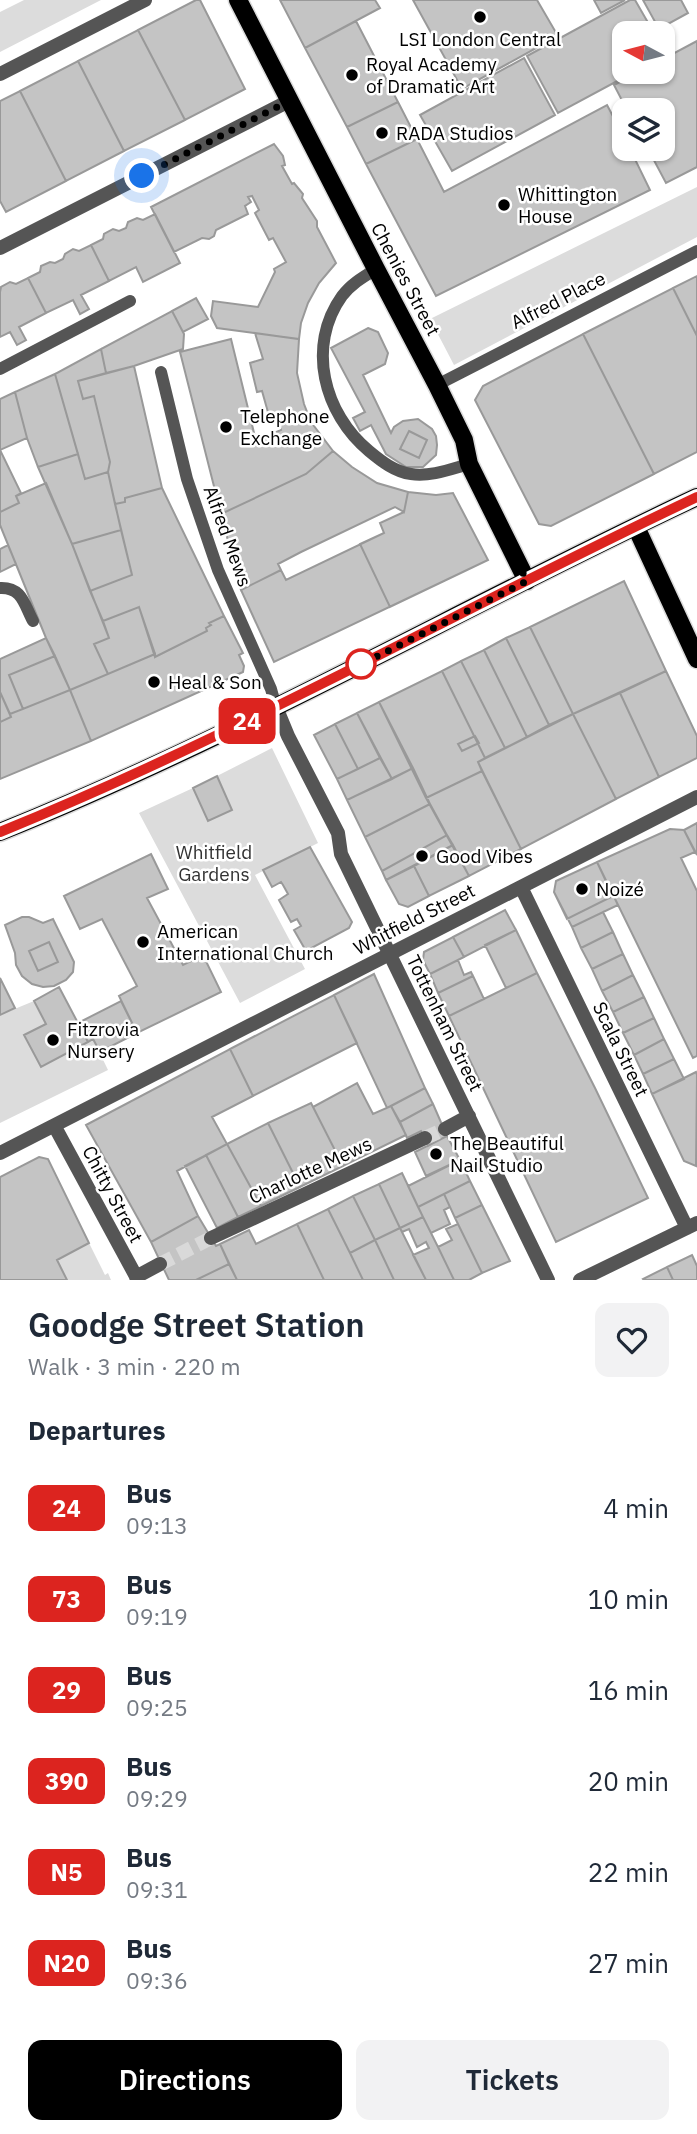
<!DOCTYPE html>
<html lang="en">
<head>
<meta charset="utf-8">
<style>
	body { margin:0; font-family:"IBM Plex Sans",sans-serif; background:#f2f2f3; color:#1f2937; height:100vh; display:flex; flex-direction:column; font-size:26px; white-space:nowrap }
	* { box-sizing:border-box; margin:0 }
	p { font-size:23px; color:#747a83 }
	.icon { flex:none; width:38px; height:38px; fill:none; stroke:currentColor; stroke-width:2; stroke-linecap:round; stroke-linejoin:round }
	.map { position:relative; height:1280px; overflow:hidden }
	.details { display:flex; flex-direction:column; background:#fff; flex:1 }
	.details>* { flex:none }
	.badge { padding:0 14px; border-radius:10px; font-size:24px; line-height:46px }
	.needle { width:46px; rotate:277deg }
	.buttons { position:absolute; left:612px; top:21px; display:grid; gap:14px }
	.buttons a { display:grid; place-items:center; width:63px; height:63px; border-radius:14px; background:#fff; box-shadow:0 2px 5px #0004; font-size:35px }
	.you { position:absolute; width:35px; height:35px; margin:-18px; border:5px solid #fff; border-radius:50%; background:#1a73e8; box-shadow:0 0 0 10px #1a73e833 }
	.map>.badge { position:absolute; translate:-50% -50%; box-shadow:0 0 0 4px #fff }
	h2 { padding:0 28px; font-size:26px; line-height:63px }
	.round { display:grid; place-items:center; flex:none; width:74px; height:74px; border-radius:14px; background:#f2f2f3 }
	.summary { display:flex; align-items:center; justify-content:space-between; height:119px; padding:0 28px }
	h1 { font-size:33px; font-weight:600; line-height:52px }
	.primary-button { display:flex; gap:14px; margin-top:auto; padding:14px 28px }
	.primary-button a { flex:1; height:80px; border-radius:14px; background:#000; color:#fff; font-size:28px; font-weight:600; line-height:80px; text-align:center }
	.primary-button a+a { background:#f2f2f3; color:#1f2937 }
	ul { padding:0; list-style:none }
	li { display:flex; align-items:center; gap:21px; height:91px; padding:0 28px }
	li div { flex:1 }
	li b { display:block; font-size:26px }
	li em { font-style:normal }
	li .badge { min-width:77px; font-weight:700; text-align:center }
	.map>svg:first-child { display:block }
</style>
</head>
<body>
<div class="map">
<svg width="697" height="1280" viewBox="0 0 697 1280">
	<rect width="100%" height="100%" fill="#fff"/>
	<path fill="#dcdcdc" d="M24 0H101L0 52V12Z
		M697 187V237L454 365 430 319Z
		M272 748 318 843 255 875 305 969 240 1003 139 813 193 788 208 821 232 810 217 776Z
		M34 1001 46 1024 25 1035 41 1067 93 1039 108 1070 0 1123V1015Z
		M89 1243 105 1275 108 1273 111 1280H67L57 1260Z"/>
	<path fill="#c4c4c4" stroke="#999" stroke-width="2" d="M196 0H200L245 89 185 120 138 30Z
		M280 0H375L380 8 305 48Z
		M413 0H537L558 36 462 89Z
		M594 0H625L601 13Z
		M630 0H635L654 33H625V72H634L558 113 527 56Z
		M643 0H681L688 13 659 29Z
		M356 21 398 102 347 127 305 48Z
		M138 30 185 120 124 151 78 61Z
		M697 41V167L666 183 648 149H663V110H627L614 85 639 72H663V59Z
		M524 58 555 115 452 171 420 115Z
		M78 61 124 151 66 181 20 91Z
		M20 91 66 181 6 212 0 201V101Z
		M398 102 417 139 366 164 347 127Z
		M607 105 625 139V149H630L650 190 436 296 366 164 417 139 444 192Z
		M274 144 283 156 285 165 282 166 292 184 294 183 303 194 302 198 317 221V227L336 263 319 283 308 303 301 323 299 339 217 328 211 316 213 301 258 307 275 272 274 269 286 262 273 238 269 240 255 213 259 210 252 196 248 197 251 202 245 206 248 214 216 230 214 236 209 239 202 238 174 252 151 207Z
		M155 214 180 263 143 282 136 267 109 281 91 245 103 239 104 234 113 229 119 231 126 228 128 222 137 218 143 220Z
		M91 245 109 281 81 295 89 309 80 314 73 300 46 313 28 278 40 272 41 266 50 262 55 263 63 259 65 254 73 249 79 251Z
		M697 276V336L673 288Z
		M28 278 46 313 19 327 26 340 17 345 10 332 0 337V292L1 287 10 282 16 284Z
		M673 288 697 336V452L654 474 583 334Z
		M196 298 208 319 183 332 172 311Z
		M172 311 184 334 183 349 134 366 106 373 101 349Z
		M368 328 378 332 388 353 385 364 363 375 391 433 394 427 403 421 418 419 432 429 436 436 437 445 436 455 423 467H406L386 454 371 425 360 431 353 418 365 412 331 348Z
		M255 333 299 339 297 373 304 404 311 422 333 451 306 474 221 514 180 352 231 339 256 441 281 430 278 422 271 423 262 391 257 392 250 363 263 359Z
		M583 334 654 474 551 526 539 524 475 400 483 386Z
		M101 349 106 373 78 381 83 399 94 396 110 462 108 472 85 479 55 374Z
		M134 366 162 488 125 498V502L115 504 108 472 110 462 94 396 83 399 78 381Z
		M55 374 78 454 38 467 27 438 15 392Z
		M15 392 27 438 0 450V399Z
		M409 431 427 440 419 458 400 449Z
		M0 450 21 493 16 496 19 503 0 512Z
		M333 451 352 467 377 483 408 492 404 512 395 507 301 552 278 564 281 570 241 590 221 514 306 474Z
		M78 454 85 479 108 472 121 530 72 544 38 467Z
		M46 483 72 544 109 638 94 644 108 674 70 690 46 638 0 525V512L19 503 16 496Z
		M162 488 224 616 209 623 211 625 206 628 207 631 155 657 139 607 103 621 90 591 132 575 115 504 125 502V498Z
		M408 492 436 495 453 493 488 560 274 662 241 590 281 570 286 580 384 533 380 523 404 512Z
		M408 492 436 495 453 493 488 560 390 607 360 544 384 533 380 523 404 512Z
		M121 530 132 575 90 591 72 544Z
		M8 545 16 564 0 572V549Z
		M624 581 666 671 573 714 530 627Z
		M139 607 155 654 108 674 94 644 109 638 103 621Z
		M224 616 243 653 239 655 244 666 243 672 91 741 70 690 155 654V657L207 631 206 628 211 625 209 623Z
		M530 627 573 714 549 725 506 638Z
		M46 638 55 656 9 675 23 709 10 714 0 692V659Z
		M506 638 549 725 527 737 484 650Z
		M484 650 527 737 505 748 461 661Z
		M55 656 70 690 23 709 9 675Z
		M461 661 505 748 485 758 442 671Z
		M442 671 485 758 478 762 482 771 426 798 379 702Z
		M666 671 697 736V758L659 777 620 693Z
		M70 690 91 741 0 779V722L11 717 10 714Z
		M0 692 11 717 0 722Z
		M620 693 659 777 616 799 573 714Z
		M379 702 413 768 392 779 357 713Z
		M357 713 380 758 358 769 335 724Z
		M573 714 616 799 521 849 478 762Z
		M335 724 358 769 337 779 314 735Z
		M475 736 479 743 462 751 458 744Z
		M380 758 392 779 347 800 337 779Z
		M413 768 430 804 365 837 347 800Z
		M482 771 521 849 469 876 426 798Z
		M217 776 232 810 208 821 193 788Z
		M430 804 447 835 382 871 365 837Z
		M697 823V855L684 830Z
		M670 829 684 830 695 852 681 858 697 891V1056L693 1058 597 862Z
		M447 835 453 845 386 880 382 871Z
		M453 845 469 876 429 896 414 866Z
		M310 847 352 922 349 928 306 951 294 930 301 926 297 919 291 922 279 900 288 894 283 885 281 882 272 887 263 870Z
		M151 854 168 889 147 898 183 965 203 955 221 992 137 1033 119 996 137 986 102 919 80 929 64 896Z
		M597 862 618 905 572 927 554 892 556 881Z
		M597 862 613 896 567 919 554 892 556 881Z
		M414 866 429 896 408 907 399 904 386 880Z
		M505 910 516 930 464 957 453 937Z
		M603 912 613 932 581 948 572 927Z
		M22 917H29L43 923 53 919 74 962 73 972 66 980 54 986 43 987 32 984 22 976 16 965 15 953 5 925Z
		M516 930 537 973 506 988 485 945Z
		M613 932 623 954 592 969 581 948Z
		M453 937 464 957 430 974 423 960 424 952Z
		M49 942 58 962 38 971 29 951Z
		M623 954 633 975 602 991 592 969Z
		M458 960 464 975 471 972 473 976 438 993 430 974Z
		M537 973 595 1088 648 1198 556 1242 449 1016Z
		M374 974 425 1088 387 1108 334 995Z
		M633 975 644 997 613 1012 602 991Z
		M473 976 484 999 449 1016 438 993Z
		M0 978 15 1008 0 1015Z
		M59 987 88 1042 41 1067 24 1035 46 1024 34 1001Z
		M334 995 357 1043 253 1096 230 1049Z
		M644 997 654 1018 623 1033 613 1012Z
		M121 1001 137 1033 100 1052 93 1039 88 1042 78 1023Z
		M654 1018 664 1039 634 1055 623 1033Z
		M664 1039 674 1059 643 1074 634 1055Z
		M230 1049 253 1096 212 1117 227 1144 177 1171 198 1216 151 1242 86 1125Z
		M674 1059 684 1079 652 1094 643 1074Z
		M696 1072 697 1075 696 1166 684 1161 652 1094Z
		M357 1083 373 1114 391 1106 406 1135 343 1166 313 1107Z
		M425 1088 433 1104 400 1122 391 1106Z
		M311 1103 343 1166 300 1187 268 1123Z
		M433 1104 447 1136 428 1146 421 1131 407 1138 400 1122Z
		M268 1123 300 1187 261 1206 227 1144Z
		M447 1136 460 1160 426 1176 415 1152Z
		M227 1144 261 1206 238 1217 206 1155Z
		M206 1155 238 1217 217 1228 185 1166Z
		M39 1157 48 1159 89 1243 57 1260 67 1280H0V1177Z
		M460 1160 470 1181 418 1207 408 1186Z
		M402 1173 423 1217 400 1228 379 1184Z
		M470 1181 482 1205 455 1218 444 1194Z
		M379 1184 400 1228 375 1240 353 1196Z
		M444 1194 450 1207 444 1210 450 1224 431 1233 418 1207Z
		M353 1196 375 1240 350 1253 328 1209Z
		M482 1205 510 1261 482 1273 455 1218Z
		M328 1209 350 1253 363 1280H324L297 1224Z
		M198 1216 216 1246 220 1244 229 1264 196 1280H169L151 1242Z
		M423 1217 438 1247 454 1280H426L413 1255 429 1248 426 1242 417 1247 409 1229 402 1232 400 1228Z
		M297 1224 324 1280H237L220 1244 249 1230 256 1244Z
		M458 1224 482 1273 469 1280H454L438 1247 452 1240 446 1229Z
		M400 1228 426 1280H394L375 1240Z
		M375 1240 394 1280H363L350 1253Z
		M692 1255 697 1266V1280H673L667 1267Z
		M229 1264 237 1280H196Z
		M667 1267 673 1280H644L643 1279Z"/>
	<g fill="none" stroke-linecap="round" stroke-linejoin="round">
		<path stroke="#d9d9d9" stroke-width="14" stroke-dasharray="14 7" stroke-linecap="butt" d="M425 1138 445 1129
			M160 1264 211 1238"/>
		<defs>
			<path id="primary" d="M238 0 376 269 437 385 464 440 469 464 527 581
				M636 527 697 659
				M0 832C239 736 464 606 697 497"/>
		</defs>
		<use href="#primary" stroke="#dbdbdb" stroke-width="21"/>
		<path stroke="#555" stroke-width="12" d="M376 269C363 277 351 284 342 296 306 346 324 414 369 451 381 461 395 472 411 474 430 477 451 469 469 464
			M0 369 130 301
			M161 372 187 479 218 570 271 689 276 707
			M437 385 697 251
			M0 588C22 587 24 604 33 621"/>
		<path stroke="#555" stroke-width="14" d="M0 74 145 0
			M0 248 289 101
			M276 707 288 736 338 833 341 854 548 1280
			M521 887 687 1228
			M55 1127 138 1280
			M445 1129 469 1116
			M0 1153 697 797
			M211 1238 425 1138
			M136 1277 160 1264
			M580 1280 697 1223"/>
		<use href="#primary" stroke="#000" stroke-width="18"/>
	</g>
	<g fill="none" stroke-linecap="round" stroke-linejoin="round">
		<defs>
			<path id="line" d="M0 832C239 735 464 607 697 497"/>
		</defs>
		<use href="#line" stroke="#fff" stroke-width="16"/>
		<use href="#line" stroke="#dc241f" stroke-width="10"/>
		<path stroke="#000" stroke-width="7" stroke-dasharray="0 12.6" d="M142 176 289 101 438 385 464 440 469 464 527 581 350 670 361 664"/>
	</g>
	<g fill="#000" stroke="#fff" stroke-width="2.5">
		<circle cx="480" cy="17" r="7"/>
		<circle cx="352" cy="75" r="7"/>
		<circle cx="382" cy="133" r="7"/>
		<circle cx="504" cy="205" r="7"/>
		<circle cx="226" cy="427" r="7"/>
		<circle cx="154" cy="682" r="7"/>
		<circle cx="422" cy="856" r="7"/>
		<circle cx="582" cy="889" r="7"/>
		<circle cx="143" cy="942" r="7"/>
		<circle cx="53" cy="1040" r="7"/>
		<circle cx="436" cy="1154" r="7"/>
	</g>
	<circle fill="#fff" stroke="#dc241f" stroke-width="3.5" cx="361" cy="664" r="14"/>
	<g text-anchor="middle" stroke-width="5" stroke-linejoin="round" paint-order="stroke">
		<g font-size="19" fill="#000" stroke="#fff" text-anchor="start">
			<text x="480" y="46" text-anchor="middle">LSI London Central</text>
			<text x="366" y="71">Royal Academy<tspan x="366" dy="22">of Dramatic Art</tspan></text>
			<text x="396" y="140">RADA Studios</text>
			<text x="518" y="201">Whittington<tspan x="518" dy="22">House</tspan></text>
			<text x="240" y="423">Telephone<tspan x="240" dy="22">Exchange</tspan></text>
			<text x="168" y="689">Heal &amp; Son</text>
			<text x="436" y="863">Good Vibes</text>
			<text x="596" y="896">Noizé</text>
			<text x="157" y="938">American<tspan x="157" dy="22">International Church</tspan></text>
			<text x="67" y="1036">Fitzrovia<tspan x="67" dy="22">Nursery</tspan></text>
			<text x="450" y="1150">The Beautiful<tspan x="450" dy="22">Nail Studio</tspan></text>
		</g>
		<g font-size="19" fill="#000" stroke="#fff">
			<text transform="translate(406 279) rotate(62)" y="7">Chenies Street</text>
			<text transform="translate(558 300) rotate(-27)" y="7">Alfred Place</text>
			<text transform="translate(228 536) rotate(70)" y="7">Alfred Mews</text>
			<text transform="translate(414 919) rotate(-27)" y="7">Whitfield Street</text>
			<text transform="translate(445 1023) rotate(64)" y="7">Tottenham Street</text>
			<text transform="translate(621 1049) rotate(64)" y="7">Scala Street</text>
			<text transform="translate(310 1170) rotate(-25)" y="7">Charlotte Mews</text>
			<text transform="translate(113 1194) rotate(62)" y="7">Chitty Street</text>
		</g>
		<g font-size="19" fill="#333" stroke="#fff">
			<text x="214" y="859">Whitfield<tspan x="214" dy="22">Gardens</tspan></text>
		</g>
	</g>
</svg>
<div class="buttons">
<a><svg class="needle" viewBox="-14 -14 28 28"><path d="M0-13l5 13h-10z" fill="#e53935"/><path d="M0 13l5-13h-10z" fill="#747a83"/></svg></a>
<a><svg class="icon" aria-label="layers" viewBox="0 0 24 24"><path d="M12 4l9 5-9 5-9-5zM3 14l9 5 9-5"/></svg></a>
</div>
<div class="you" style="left:142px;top:176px"></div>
<b class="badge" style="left:247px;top:721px;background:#dc241f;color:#fff">24</b>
</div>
<section class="details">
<div class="summary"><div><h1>Goodge Street Station</h1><p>Walk · 3 min · 220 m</p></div><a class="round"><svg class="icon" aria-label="heart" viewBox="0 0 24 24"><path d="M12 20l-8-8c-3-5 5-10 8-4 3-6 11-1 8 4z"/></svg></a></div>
<h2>Departures</h2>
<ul>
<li><span class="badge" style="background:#dc241f;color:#fff">24</span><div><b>Bus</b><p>09:13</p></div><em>4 min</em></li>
<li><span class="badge" style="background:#dc241f;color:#fff">73</span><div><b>Bus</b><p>09:19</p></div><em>10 min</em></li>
<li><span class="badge" style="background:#dc241f;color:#fff">29</span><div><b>Bus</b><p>09:25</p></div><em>16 min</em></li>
<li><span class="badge" style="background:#dc241f;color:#fff">390</span><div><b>Bus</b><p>09:29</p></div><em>20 min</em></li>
<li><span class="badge" style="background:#dc241f;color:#fff">N5</span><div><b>Bus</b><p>09:31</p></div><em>22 min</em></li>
<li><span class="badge" style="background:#dc241f;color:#fff">N20</span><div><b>Bus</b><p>09:36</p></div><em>27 min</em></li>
</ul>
<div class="primary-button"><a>Directions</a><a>Tickets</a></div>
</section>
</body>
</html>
